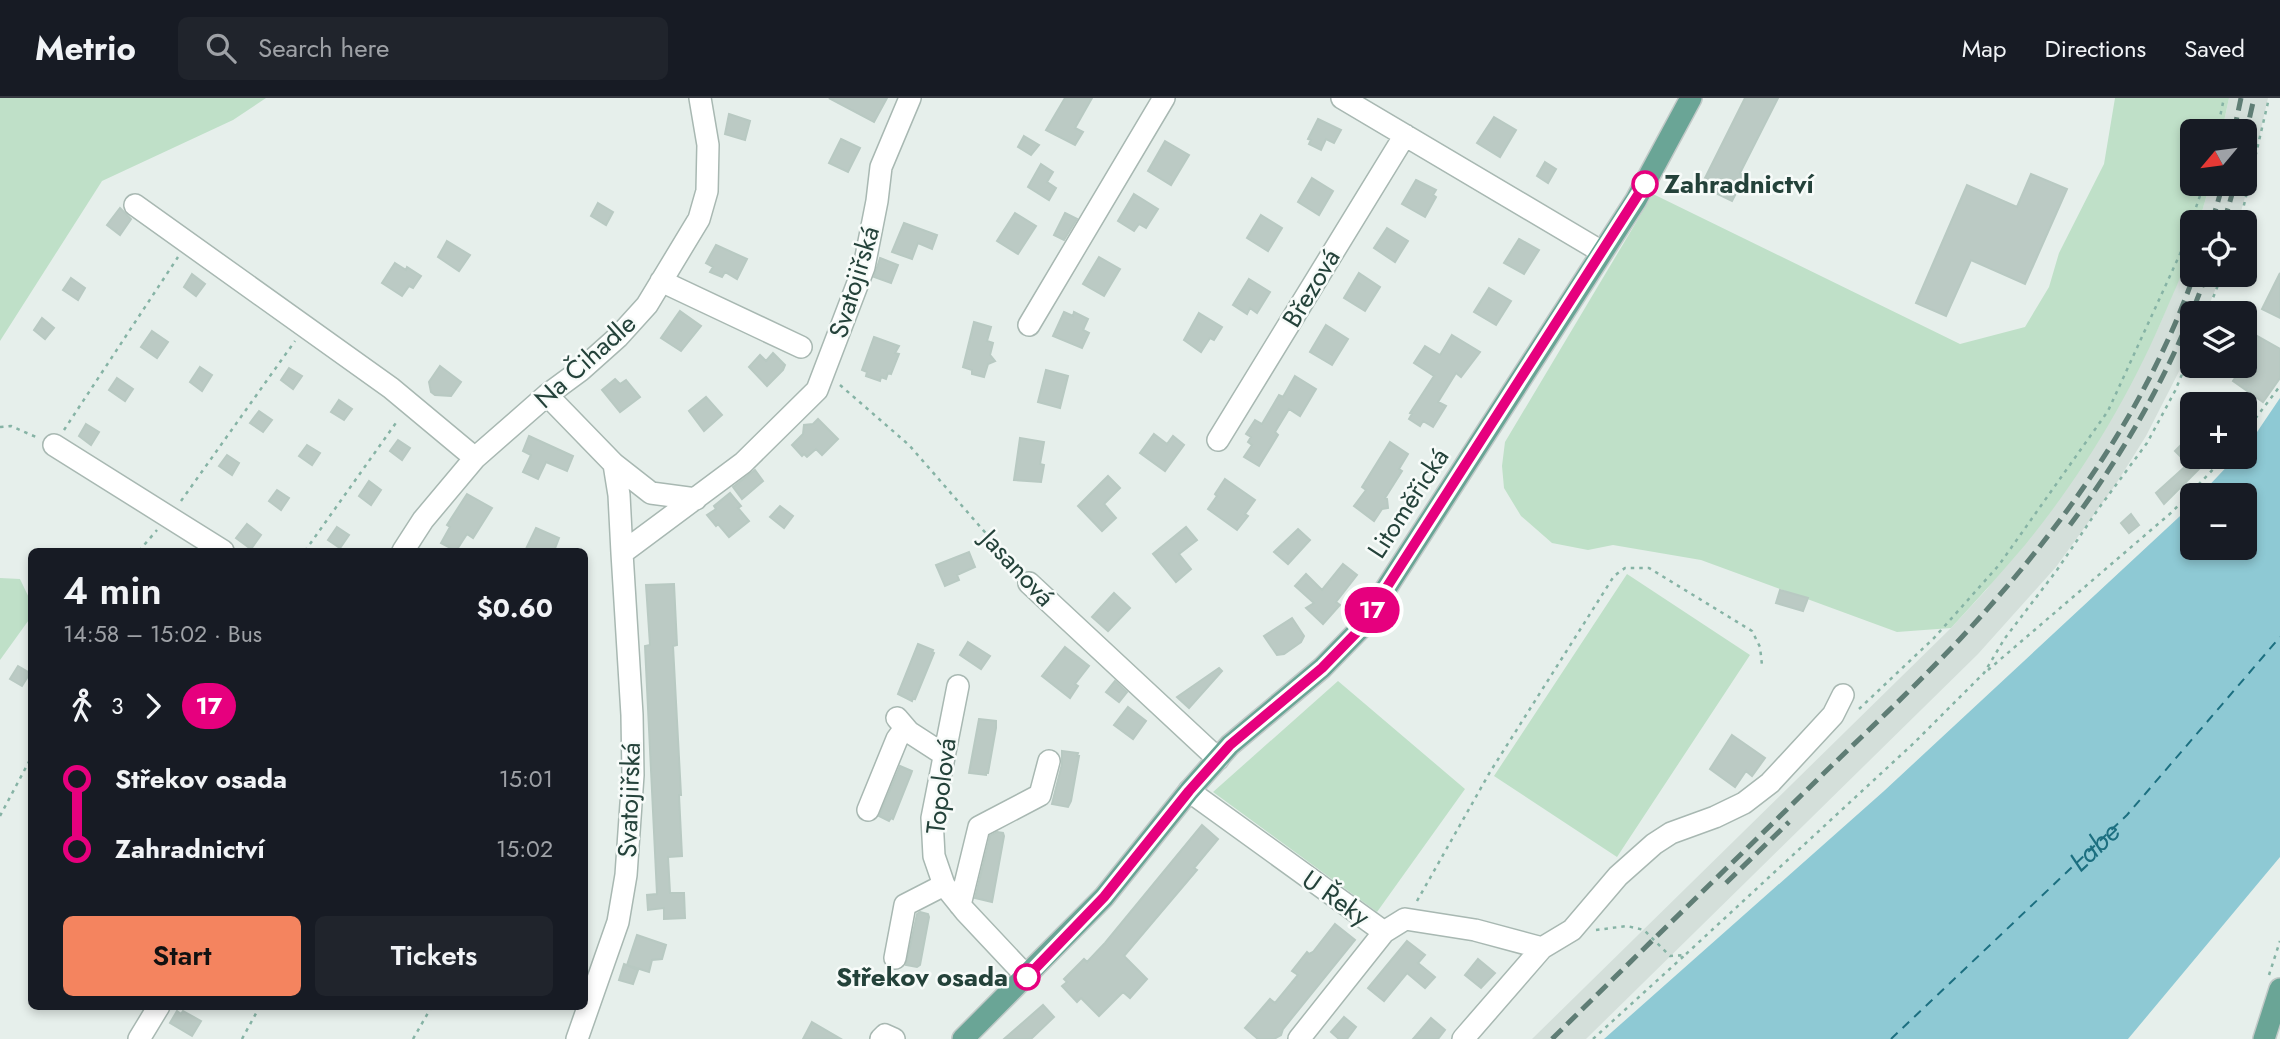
<!DOCTYPE html>
<html lang="en">
<head>
<meta charset="utf-8">
<style>
	body { margin:0; font-family:Jost,sans-serif; background:#20242c; color:#f1f3f6; height:100vh; display:flex; flex-direction:column; font-size:26px; white-space:nowrap }
	* { box-sizing:border-box; margin:0 }
	p { font-size:23px; color:#9ea1a6 }
	.icon { flex:none; width:38px; height:38px; fill:none; stroke:currentColor; stroke-width:2; stroke-linecap:round; stroke-linejoin:round }
	.map { position:relative; flex:1; overflow:hidden }
	.sheet { position:absolute; left:28px; top:450px; width:560px; height:462px; display:flex; flex-direction:column; background:#171b24; border-radius:10px; box-shadow:0 4px 10px #0003 }
	.sheet>* { flex:none }
	.badge { padding:0 14px; border-radius:23px; font-size:24px; line-height:46px }
	.needle { width:46px; rotate:241deg }
	.fabs { position:absolute; left:2180px; top:21px; display:grid; gap:14px }
	.fabs a { display:grid; place-items:center; width:77px; height:77px; border-radius:10px; background:#171b24; box-shadow:0 4px 10px #0003; font-size:35px }
	.map>.badge { position:absolute; translate:-50% -50%; box-shadow:0 0 0 4px #fff }
	.legs { display:flex; align-items:center; gap:10px; height:77px; padding:0 35px; font-size:23px }
	.legs p { margin-inline-start:auto }
	.overview { display:flex; align-items:center; justify-content:space-between; height:119px; padding:0 35px }
	h1 { font-size:38px; font-weight:600; line-height:52px }
	.button { display:flex; gap:14px; margin-top:auto; padding:14px 35px }
	.button a { flex:1; height:80px; border-radius:10px; background:#f4845f; color:#111; font-size:28px; font-weight:600; line-height:80px; text-align:center }
	.button a+a { background:#20242c; color:#f1f3f6 }
	ul { padding:0 35px; list-style:none }
	li { display:flex; align-items:center; gap:24px; height:70px; font-size:26px }
	li i { display:grid; place-items:center; width:10px; height:100%; margin:0 9px; background:currentColor }
	li i::after { content:''; width:18px; height:18px; margin:-9px; border:5px solid; border-radius:50%; background:#171b24 }
	li p { margin-inline-start:auto }
	li:first-child i { background:linear-gradient(#0000 50%,currentColor 0) }
	li:last-child i { background:linear-gradient(currentColor 50%,#0000 0) }
	header { display:flex; align-items:center; gap:42px; box-sizing:border-box; height:98px; padding:0 35px; background:#171b24; border-bottom:2px solid #363941 }
	header strong { font-size:33px }
	nav { display:flex; gap:38px; margin-inline-start:auto; font-size:24px }
	.search { width:490px; height:63px; background:#20242c; display:flex; align-items:center; gap:18px; box-sizing:border-box; padding:0 24px; border-radius:10px; color:#9ea1a6; font-size:26px }
	.map>svg:first-child { display:block }
</style>
</head>
<body>
<header>
<strong>Metrio</strong>
<div class="search"><svg class="icon" aria-label="search" viewBox="0 0 24 24"><circle cx="10" cy="10" r="6"/><path d="M15 15l6 6"/></svg>Search here</div>
<nav><a>Map</a><a>Directions</a><a>Saved</a></nav>
</header>
<div class="map">
<svg width="2280" height="941" viewBox="0 0 2280 941">
	<rect width="100%" height="100%" fill="#e6efeb"/>
	<path fill="#d4dfda" d="M2229 0H2268L2249 85 2238 124H2199L2210 86H2245V33H2222Z
		M2193 142V177H2221L2206 215H2193V246L2146 338 2116 386 2056 469 1978 556 1586 941H1532L1951 530 1988 490 2139 269 2161 224Z"/>
	<path fill="#bfe0c8" d="M0 0H266L233 22 102 83 0 243Z
		M2115 0H2229L2222 33H2193V86H2210L2199 124H2193C2193 155 2179 182 2167 210 2132 294 2083 376 2025 447 2001 475 1976 503 1951 530L1897 534 1701 462 1613 447 1588 452 1552 445 1521 418 1504 390 1502 368 1505 344 1653 96 1960 246 2025 229 2049 189 2059 155 2104 66Z
		M1627 476 1750 557 1617 759 1494 678Z
		M0 480 20 481 31 504V519L0 562Z
		M1338 583 1465 691 1377 814 1213 694Z"/>
	<path fill="#8ec9d4" d="M2280 300V759L2128 941H1604L1884 693 2193 406V450H2245V397H2200L2236 359H2245V348L2255 337Z"/>
	<g fill="none" stroke-linecap="round" stroke-linejoin="round">
		<path stroke="#1c6f80" stroke-width="2" stroke-dasharray="9 7" stroke-linecap="butt" id="s1" d="M1891 941 2127 717 2280 539"/>
	</g>
	<path fill="#bbcac4" stroke="#b8c9c2" stroke-width="2" d="M829 0H887L874 24Z
		M1065 0H1092L1075 30 1083 34 1075 47 1046 32Z
		M1745 0H1778L1740 75 1745 78 1732 103 1701 88Z
		M729 16 750 23 745 42 725 36Z
		M1494 19 1516 32 1500 59 1477 45Z
		M1318 21 1341 32 1334 45 1326 41 1321 52 1309 46 1311 42 1308 41Z
		M1024 38 1039 47 1031 57 1018 49Z
		M841 41 860 50 848 74 829 65Z
		M1165 43 1189 57 1171 87 1148 73Z
		M1545 64 1556 71 1548 85 1537 78Z
		M1041 66 1053 74 1047 84 1056 90 1049 102 1028 89Z
		M2031 76 2067 91 2025 186 1971 162 1946 218 1916 205 1967 87 2017 109Z
		M1312 80 1333 93 1319 117 1298 104Z
		M1416 82 1436 92 1433 97 1436 99 1425 119 1402 106Z
		M1134 96 1158 111 1146 130 1139 126 1134 133 1118 123Z
		M598 105 613 114 606 127 591 118Z
		M120 110 131 121 120 137 107 127Z
		M1015 115 1036 128 1018 156 997 143Z
		M1065 115 1077 121 1064 142 1054 137Z
		M1261 117 1282 130 1268 153 1247 140Z
		M904 125 937 137 932 151 918 145 912 161 892 154Z
		M1387 130 1408 143 1395 164 1374 150Z
		M1519 141 1539 152 1524 176 1504 165Z
		M447 143 470 157 459 173 438 159Z
		M716 147 747 161 737 181 725 174 722 179 710 174 713 169 706 165Z
		M1099 159 1120 171 1104 198 1083 186Z
		M880 160 898 167 891 185 874 179Z
		M395 165 406 172 407 169 421 178 413 190 409 188 402 198 382 185Z
		M1359 175 1380 189 1365 213 1344 200Z
		M2280 175V220L2262 211Z
		M192 176 205 186 196 198 184 189Z
		M71 180 85 190 78 202 63 192Z
		M1249 181 1270 194 1257 215 1250 210 1247 216 1233 207Z
		M1489 190 1511 203 1496 227 1474 214Z
		M680 213 701 228 681 253 661 240Z
		M1064 214 1073 218 1074 214 1088 221 1083 232 1089 235 1082 250 1053 238Z
		M1199 215 1222 229 1214 242 1210 240 1201 254 1184 242Z
		M42 220 54 230 45 241 34 232Z
		M974 224 991 229 987 243 993 245 990 257 995 263 988 266 984 279 972 276V272L963 269Z
		M1326 227 1348 241 1332 267 1310 254Z
		M2245 231 2280 251V280L2263 304 2233 283 2237 277 2218 268H2245Z
		M152 233 168 244 157 260 141 249Z
		M1452 237 1480 254 1461 279 1456 275 1438 304 1446 308 1433 329 1423 323 1420 328 1409 321 1412 316 1410 315 1434 278 1414 265 1425 248 1440 257Z
		M874 239 899 248 895 255 899 256 891 276 888 275 886 281 881 279 880 283 866 278 867 274 862 272Z
		M773 255 785 267 783 272 767 288 749 269 760 257 766 263Z
		M440 268 461 284 451 298 435 297 431 294 429 284Z
		M200 269 212 277 202 293 190 284Z
		M289 270 302 278 293 291 281 282Z
		M1046 272 1068 278 1060 310 1038 304Z
		M1295 278 1316 291 1300 318 1289 311 1275 334 1278 337 1259 368 1244 359 1252 347 1248 344 1251 339 1246 336 1255 322 1262 326 1279 297 1283 299Z
		M117 280 133 291 125 303 109 292Z
		M615 281 620 286 626 282 640 299 620 314 602 292Z
		M706 299 722 317 704 333 689 313Z
		M339 302 352 311 344 322 331 314Z
		M259 313 272 322 263 334 250 325Z
		M818 321 838 341 822 357 816 351 807 359 804 356 802 358 792 347 803 336 804 327 813 326Z
		M86 326 99 334 91 347 79 338Z
		M1154 336 1167 346 1173 338 1184 347 1165 373 1140 355Z
		M529 338 573 358 567 373 546 364 538 381 523 374 531 357 523 353Z
		M1020 340 1044 344 1040 366 1044 367 1041 384 1014 382Z
		M398 342 410 350 402 362 390 353Z
		M2186 342 2193 349V361L2196 359H2201L2206 364 2164 406 2156 395 2188 366 2175 353Z
		M1390 344 1408 356 1399 371 1402 373 1385 400 1387 401 1388 410 1382 411 1374 423 1354 408 1366 392 1362 389Z
		M307 347 320 355 312 367 299 358Z
		M227 357 239 365 232 377 219 368Z
		M755 372 763 383 742 401 733 389Z
		M1108 378 1120 390 1104 406 1116 420 1102 433 1078 408Z
		M1225 381 1255 402 1245 416 1248 418 1237 432 1208 411 1217 398 1215 396Z
		M369 383 381 392 371 407 359 398Z
		M277 392 289 400 281 412 269 403Z
		M730 395 741 408 738 410 749 423 729 439 718 426 716 428 707 417 716 411 714 408Z
		M467 396 492 410 473 440 467 436 456 453 441 445 450 429 447 427Z
		M780 408 793 418 784 430 770 419Z
		M2131 416 2139 427 2129 435 2121 425Z
		M247 426 261 437 251 451 236 440Z
		M337 429 349 437 340 450 328 442Z
		M1186 429 1197 442 1179 456 1191 471 1176 484 1153 456Z
		M536 430 559 440 554 453H525Z
		M1298 431 1310 442 1288 466 1274 454Z
		M969 454 975 469 957 477 959 482 945 488 936 467Z
		M1343 466 1357 477 1336 504 1340 507 1323 526 1306 510 1314 505 1295 488 1306 476 1322 492Z
		M674 486 677 547 673 548 681 697H679L682 758 668 759 670 795H684L685 820 664 821V810L648 812 647 797 657 796 645 548 650 547 646 487Z
		M1780 492 1808 500 1803 513 1776 505Z
		M1114 495 1130 510 1108 533 1092 519Z
		M1292 520 1304 538 1301 544 1284 556 1277 557 1264 538Z
		M968 544 990 558 981 571 960 557Z
		M918 546 933 552 932 554 934 555 915 601 913 600 912 603 898 596Z
		M1065 549 1089 568 1075 586 1078 588 1070 600 1042 578Z
		M18 568 30 575 22 588 10 581Z
		M1219 570 1222 573 1189 610 1177 599Z
		M1115 583 1127 594 1119 604 1106 594Z
		M1128 609 1146 623 1133 641 1114 627Z
		M979 621 996 623V630L988 675H986V677L969 675Z
		M1732 637 1765 660 1752 678 1746 673 1735 689 1710 671Z
		M1062 653 1078 655 1077 658H1079L1071 703 1068 709 1052 706 1062 666Z
		M900 668 912 673 911 676 893 721 891 720 889 723 879 718Z
		M1202 727 1218 741 1194 770 1197 772 1124 858 1147 881 1130 900 1123 894 1099 918 1081 900 1077 904 1062 888 1067 884 1064 881 1084 861 1087 864 1105 845Z
		M997 734 1003 735 1004 738 992 804 975 800 990 738Z
		M920 814 928 816 929 819 920 867 917 869 906 867 917 816Z
		M1335 826 1355 842 1283 931 1281 937 1274 941H1258L1245 930 1270 901 1275 905 1298 877 1292 873 1307 854 1309 856 1313 854Z
		M637 837 666 847 662 861 652 862 649 874 627 867Z
		M1407 843 1425 857 1418 865 1435 879 1425 890 1407 875 1384 903 1368 890Z
		M1478 861 1495 875 1481 890 1465 877Z
		M624 866 638 872 633 886 619 882Z
		M1043 907 1054 919 1031 941H1004Z
		M177 913 181 916 183 913 201 923 192 938 170 925Z
		M1344 919 1356 929 1347 941H1339L1331 934Z
		M1431 920 1445 932 1438 941H1413Z
		M812 924 841 941H803Z"/>
	<g fill="none" stroke-linecap="round" stroke-linejoin="round">
		<defs>
			<path id="minor" d="M1342 0 1602 154
				M135 107 391 290 475 360
				M661 183 801 249
				M1029 227 1164 0
				M547 297 614 366 651 395 696 401
				M1218 342 1405 37
				M54 347 223 453
				M614 366 619 397 622 455
				M403 453 423 422 475 360 547 297 581 272 618 239 647 207 699 121 707 93 708 47 700 0
				M1029 485 1218 661
				M958 588 932 720 934 758 944 787 965 813 1027 879
				M897 620 909 634 943 656
				M1189 693 1384 834 1405 821 1475 832 1542 850
				M868 712 897 641 905 630
				M960 807 979 729 1040 697 1049 663
				M895 860 905 807 944 787
				M139 941 159 908
				M577 941 618 824 626 777 633 677 632 617 622 455 743 365 817 292 864 169 877 103 881 69 910 0
				M881 941 885 937 894 941
				M1299 941 1384 834
				M1463 941 1542 850 1572 832 1618 778 1654 746 1671 735 1715 719 1744 705 1770 685 1833 617 1843 597"/>
			<path id="major" d="M963 941 1104 799 1189 693 1230 647 1322 570 1360 531 1636 102 1691 0
				M2264 941 2280 891"/>
		</defs>
		<use href="#minor" stroke="#a8b8b2" stroke-width="24"/>
		<use href="#major" stroke="#c2cac8" stroke-width="24"/>
		<path stroke="#86b3a5" stroke-width="2.5" stroke-dasharray="3.5 5" stroke-linecap="butt" d="M2217 33 2224 0
			M2240 124 2269 0
			M2207 215 2222 177
			M840 287 909 347 1017 471
			M0 329 11 328 36 339
			M64 332 178 159
			M2245 334 2280 288
			M181 403 295 243
			M139 453 157 432
			M305 453 398 322
			M1988 572 2172 414 2225 359
			M1859 611 1934 540 1999 467 2108 313 2180 156 2204 86
			M0 718 32 658
			M1417 803 1490 674 1614 478 1625 470H1649L1752 533 1760 549 1762 567
			M1596 832 1627 828 1644 832 1670 858 1685 857 1915 644 1984 575 2005 540 2057 472 2099 410 2147 345 2175 293 2193 250
			M2269 877 2280 843
			M242 941 260 908
			M413 941 432 908
			M1593 941 1685 857"/>
		<use href="#minor" stroke="#fff" stroke-width="21"/>
		<use href="#major" stroke="#6aa596" stroke-width="21"/>
		<path stroke="#5f7d75" stroke-width="5" stroke-dasharray="14 7" stroke-linecap="butt" d="M2234 33 2241 0
			M2245 40 2254 0
			M2212 124 2223 86
			M2224 124 2235 86
			M2070 427C2126 353 2176 264 2206 177
			M1726 785 1789 724
			M1552 941C1640 854 1729 768 1817 682 1865 635 1915 589 1961 540 2059 435 2146 314 2194 177"/>
	</g>
	<g fill="none" stroke-linecap="round" stroke-linejoin="round">
		<defs>
			<path id="line-1" d="M1027 879 1104 799 1189 693 1230 647 1322 570 1360 531 1645 86"/>
		</defs>
		<use href="#line-1" stroke="#fff" stroke-width="16"/>
		<use href="#line-1" stroke="#e6007e" stroke-width="10"/>
	</g>
	<g fill="#fff" stroke="#e6007e" stroke-width="3.5">
		<circle cx="1645" cy="86" r="12"/>
		<circle cx="1027" cy="879" r="12"/>
	</g>
	<g text-anchor="middle" stroke-width="5" stroke-linejoin="round" paint-order="stroke">
		<g font-size="26" font-weight="bold" fill="#24423a" stroke="#f7fbf9" text-anchor="start">
			<text x="1664" y="95">Zahradnictví</text>
			<text x="1008" y="888" text-anchor="end">Střekov osada</text>
		</g>
		<g font-size="26" fill="#24423a" stroke="#f7fbf9">
			<text transform="translate(854 184) rotate(-73)" y="9">Svatojiřská</text>
			<text transform="translate(1311 190) rotate(-59)" y="9">Březová</text>
			<text transform="translate(585 263) rotate(-42)" y="9">Na Čihadle</text>
			<text transform="translate(1408 405) rotate(-57)" y="9">Litoměřická</text>
			<text transform="translate(1018 470) rotate(47)" y="9">Jasanová</text>
			<text transform="translate(941 688) rotate(-83)" y="9">Topolová</text>
			<text transform="translate(629 702) rotate(-88)" y="9">Svatojiřská</text>
			<text transform="translate(1336 800) rotate(35)" y="9">U Řeky</text>
		</g>
		<g font-size="28" font-style="italic" fill="#1c6f80" stroke="#f7fbf9">
			<text dy="10" stroke="none"><textPath href="#s1" startOffset="280">Labe</textPath></text>
		</g>
	</g>
</svg>
<div class="fabs">
<a><svg class="needle" viewBox="-14 -14 28 28"><path d="M0-13l5 13h-10z" fill="#e53935"/><path d="M0 13l5-13h-10z" fill="#9ea1a6"/></svg></a>
<a><svg class="icon" aria-label="locate" viewBox="0 0 24 24"><circle cx="12" cy="12" r="6"/><path d="M12 2v4M12 18v4M2 12h4M18 12h4"/></svg></a>
<a><svg class="icon" aria-label="layers" viewBox="0 0 24 24"><path d="M12 4l9 5-9 5-9-5zM3 14l9 5 9-5"/></svg></a>
<a>+</a>
<a>−</a>
</div>
<b class="badge" style="left:1372px;top:512px;background:#e6007e;color:#fff">17</b>
<section class="sheet">
<div class="overview"><div><h1>4 min</h1><p>14:58 – 15:02 · Bus</p></div><b>$0.60</b></div>
<div class="legs"><svg class="icon" aria-label="walk" viewBox="0 0 24 24"><circle cx="13" cy="4" r="2"/><path d="M13 8l-2 6 4 7M11 14l-3 7M7 12l3-4h3l4 4"/></svg>3<svg class="icon" aria-label="forward" viewBox="0 0 24 24"><path d="M9 5l7 7-7 7"/></svg><b class="badge" style="background:#e6007e;color:#fff">17</b></div>
<ul>
<li><i style="color:#e6007e"></i><b>Střekov osada</b><p>15:01</p></li>
<li><i style="color:#e6007e"></i><b>Zahradnictví</b><p>15:02</p></li>
</ul>
<div class="button"><a>Start</a><a>Tickets</a></div>
</section>
</div>
</body>
</html>
